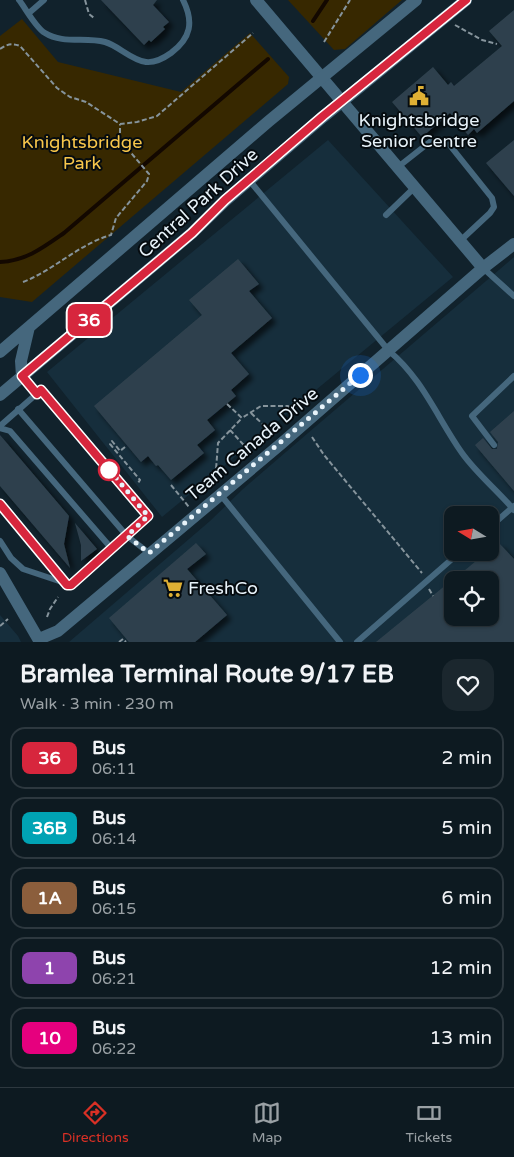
<!DOCTYPE html>
<html lang="en">
<head>
<meta charset="utf-8">
<style>
	body { margin:0; font-family:"Varela Round",sans-serif; background:#1b272e; color:#f1f3f6; height:100vh; display:flex; flex-direction:column; font-size:19px; white-space:nowrap }
	* { box-sizing:border-box; margin:0 }
	p { font-size:16px; color:#9aa1a5 }
	.icon { flex:none; width:28px; height:28px; fill:none; stroke:currentColor; stroke-width:2; stroke-linecap:round; stroke-linejoin:round }
	.map { position:relative; height:642px; overflow:hidden }
	.panel { display:flex; flex-direction:column; background:#0d1a21; flex:1 }
	.panel>* { flex:none }
	.badge { padding:0 10px; border-radius:8px; font-size:18px; line-height:32px }
	.needle { width:32px; rotate:281deg }
	.fabs { position:absolute; left:444px; top:506px; display:grid; gap:10px }
	.fabs a { display:grid; place-items:center; width:55px; height:55px; border-radius:10px; background:#0d1a21; box-shadow:0 1px 4px #0004,0 0 0 1px #2d383f; font-size:25px }
	.you { position:absolute; width:25px; height:25px; margin:-12px; border:4px solid #fff; border-radius:50%; background:#1a73e8; box-shadow:0 0 0 8px #1a73e833 }
	.map>.badge { position:absolute; translate:-50% -50%; box-shadow:0 0 0 2px #fff }
	.round { display:grid; place-items:center; flex:none; width:52px; height:52px; border-radius:15px; background:#1b272e }
	.overview { display:flex; align-items:center; justify-content:space-between; height:85px; padding:0 20px }
	h1 { font-size:24px; font-weight:800; line-height:38px }
	ul { padding:0; list-style:none }
	li { display:flex; align-items:center; gap:15px; height:62px; margin:0 10px 8px; padding:0 10px; border:2px solid #2d383f; border-radius:15px }
	li div { flex:1 }
	li b { display:block; font-size:19px }
	li em { font-style:normal }
	li .badge { min-width:55px; font-weight:700; text-align:center }
	.tab-bar { display:flex; justify-content:space-around; align-items:center; height:70px; border-top:1px solid #2d383f; background:#0d1a21; font-size:14px; color:#9aa1a5 }
	.tab-bar a { display:grid; justify-items:center; gap:2px }
	.tab-bar .active { color:#d93025 }
	.map>svg:first-child { display:block }
</style>
</head>
<body>
<div class="map">
<svg width="514" height="642" viewBox="0 0 514 642">
	<defs>
		<filter id="shadow"><feDropShadow dx="4.5" dy="4.5" stdDeviation="2.5" flood-color="#0009"/></filter>
	</defs>
	<rect width="100%" height="100%" fill="#11222c"/>
	<path fill="#162e3c" fill-rule="evenodd" d="M328 140 453 277 162 517 47 372Z
		M514 257V642H69L210 521 243 489 308 433ZM452 515H490V552H452ZM452 580H490V618H452Z
		M0 615 18 636 21 642H0Z"/>
	<path fill="#372800" d="M288 0H402L345 49 334 50Z
		M22 19 58 62 181 92 250 33 289 77 288 84 32 302 0 297V36Z"/>
	<g fill="none" stroke-linecap="round" stroke-linejoin="round">
		<path stroke="#130800" stroke-width="4" d="M313 21 327 0
			M0 262C26 261 44 247 64 233L268 59"/>
	</g>
	<path fill="#2f414d" filter="url(#shadow)" d="M101 0H157L153 5 169 22 163 27 165 29 151 42 149 40 144 45Z
		M514 10V101L477 133 474 129 468 135 450 113 422 137 392 102 433 67 448 85 451 82 454 86 502 46 489 31Z
		M514 140V196L486 163Z
		M238 259 259 284 249 291 272 318 231 353 249 374 231 390 236 396 207 420 215 430 197 445 204 453 171 480 158 465 156 466 148 456 141 462 94 406 202 315 189 300Z
		M514 411V491L475 445 483 438 492 449H497L498 442 490 432Z
		M0 435 69 516 64 544 70 568 0 486Z
		M75 523 97 549 81 561V545Z
		M196 543 206 554 187 569 227 615 195 642H129L109 618Z
		M499 543 514 559V642H376L452 580V618H490V580H453L487 552H490V550Z"/>
	<g fill="none" stroke-linecap="round" stroke-linejoin="round">
		<path stroke="#86949c" stroke-width="2" stroke-dasharray="5 2.5" stroke-linecap="butt" d="M85 0 89 14 94 18
			M455 25 482 40 497 44
			M324 42 350 0
			M0 49C7 44 13 43 20 46L57 88 70 97 86 102 120 124 137 122 157 116 253 33
			M23 282C54 270 79 244 111 235L116 218 147 181 149 174 120 140V124
			M227 404 242 418 261 406H288L295 413
			M251 413 273 434
			M230 430 252 454
			M312 437 324 455 422 573
			M125 447 120 451 112 441 110 444 140 480 138 483
			M215 483 218 443 242 418
			M171 485 189 507
			M429 589 433 596
			M47 617 50 609 58 597
			M0 626 8 619
			M119 642 123 639 126 642"/>
		<path stroke="#45677d" stroke-width="6" d="M19 0C26 9 36 28 45 33 62 44 85 37 105 42 119 46 131 60 146 62 155 63 164 58 171 53 191 38 194 22 183 0
			M29 13 44 0
			M398 167 431 141H439L448 143 492 198 494 207 490 213 460 241
			M249 180 389 351C422 378 438 419 462 453 477 474 498 491 514 510
			M386 215 415 187
			M483 268 514 296
			M22 376 37 394
			M18 409 127 536 149 553
			M0 426 41 390 148 516 71 585 23 569 11 558 0 541
			M0 428 10 431 112 549
			M494 445 472 416 514 376
			M220 494 340 642
			M0 504 66 584
			M490 527 514 506
			M357 642 460 552"/>
		<path stroke="#45677d" stroke-width="12" d="M256 0 483 268
			M0 573 40 642
			M39 639 58 631 282 443 483 268 514 244"/>
		<path stroke="#45677d" stroke-width="12" d="M0 352 269 121 416 0
			M22 376 21 361 29 327
			M0 395 192 233 225 201 323 117 466 0"/>
	</g>
	<g fill="none" stroke-linecap="round" stroke-linejoin="round">
		<defs>
			<path id="line" d="M0 504 67 585H71L148 516 41 390 37 394 22 376 192 233 225 200 323 116 466 0"/>
		</defs>
		<use href="#line" stroke="#fff" stroke-width="11"/>
		<use href="#line" stroke="#d7263d" stroke-width="8"/>
		<path stroke="#e8f3fa" stroke-width="5" stroke-dasharray="0 9" d="M109 470 107 467 148 516 127 536 149 553 360 375"/>
	</g>
	<defs>
		<symbol id="civic-bare" viewBox="-9 -9 18 18"><path d="M-.6-6.5H3V-4.5H.6V-3L4-1V1h2V6H-6V1h2V-1L-.6-3ZM-1.2 2.5V6h2.4V2.5Z" fill="#dfb034" stroke="#050b0f" stroke-width="2.5" paint-order="stroke"/></symbol>
		<symbol id="supermarket-bare" viewBox="-9 -9 18 18"><path d="M-6-5.5h2.5l.6 2H6L4.5 2H-2.5L-4.4-4H-6ZM-1.5 3.2a1.3 1.3 0 1 0 .1 0ZM3 3.2a1.3 1.3 0 1 0 .1 0Z" fill="#dfb034" stroke="#050b0f" stroke-width="2.5" paint-order="stroke"/></symbol>
	</defs>
	<g fill-rule="evenodd">
		<use href="#civic-bare" x="405" y="82" width="28" height="28"/>
		<use href="#supermarket-bare" x="159" y="574" width="28" height="28"/>
	</g>
	<circle fill="#fff" stroke="#d7263d" stroke-width="2.5" cx="109" cy="470" r="10"/>
	<g text-anchor="middle" stroke-width="4" stroke-linejoin="round" paint-order="stroke">
		<g font-size="18" fill="#e8f3fa" stroke="#050b0f">
			<text x="419" y="126">Knightsbridge<tspan x="419" dy="21">Senior Centre</tspan></text>
			<text x="188" y="594" text-anchor="start">FreshCo</text>
		</g>
		<g font-size="18" fill="#f7c64b" stroke="#050b0f">
			<text x="82" y="148">Knightsbridge<tspan x="82" dy="21">Park</tspan></text>
		</g>
		<g font-size="18" fill="#e8f3fa" stroke="#050b0f">
			<text transform="translate(198 203) rotate(-42)" y="6">Central Park Drive</text>
			<text transform="translate(252 444) rotate(-40)" y="6">Team Canada Drive</text>
		</g>
	</g>
</svg>
<div class="fabs">
<a><svg class="needle" viewBox="-14 -14 28 28"><path d="M0-13l5 13h-10z" fill="#e53935"/><path d="M0 13l5-13h-10z" fill="#9aa1a5"/></svg></a>
<a><svg class="icon" aria-label="locate" viewBox="0 0 24 24"><circle cx="12" cy="12" r="6"/><path d="M12 2v4M12 18v4M2 12h4M18 12h4"/></svg></a>
</div>
<div class="you" style="left:360px;top:375px"></div>
<b class="badge" style="left:89px;top:320px;background:#d7263d;color:#fff">36</b>
</div>
<section class="panel">
<div class="overview"><div><h1>Bramlea Terminal Route 9/17 EB</h1><p>Walk · 3 min · 230 m</p></div><a class="round"><svg class="icon" aria-label="heart" viewBox="0 0 24 24"><path d="M12 20l-8-8c-3-5 5-10 8-4 3-6 11-1 8 4z"/></svg></a></div>
<ul>
<li><span class="badge" style="background:#d7263d;color:#fff">36</span><div><b>Bus</b><p>06:11</p></div><em>2 min</em></li>
<li><span class="badge" style="background:#00a3b4;color:#fff">36B</span><div><b>Bus</b><p>06:14</p></div><em>5 min</em></li>
<li><span class="badge" style="background:#8b5e3c;color:#fff">1A</span><div><b>Bus</b><p>06:15</p></div><em>6 min</em></li>
<li><span class="badge" style="background:#8e44ad;color:#fff">1</span><div><b>Bus</b><p>06:21</p></div><em>12 min</em></li>
<li><span class="badge" style="background:#e6007e;color:#fff">10</span><div><b>Bus</b><p>06:22</p></div><em>13 min</em></li>
</ul>
</section>
<nav class="tab-bar">
<a class="active"><svg class="icon" aria-label="directions" viewBox="0 0 24 24"><path d="M12 3l9 9-9 9-9-9zM9 14v-3h6M13 9l2 2-2 2"/></svg>Directions</a>
<a><svg class="icon" aria-label="map" viewBox="0 0 24 24"><path d="M3 6l6-2 6 2 6-2v14l-6 2-6-2-6 2zM9 4v14M15 6v14"/></svg>Map</a>
<a><svg class="icon" aria-label="tickets" viewBox="0 0 24 24"><path d="M3 7h18v10H3zM15 7v10"/></svg>Tickets</a>
</nav>
</body>
</html>
